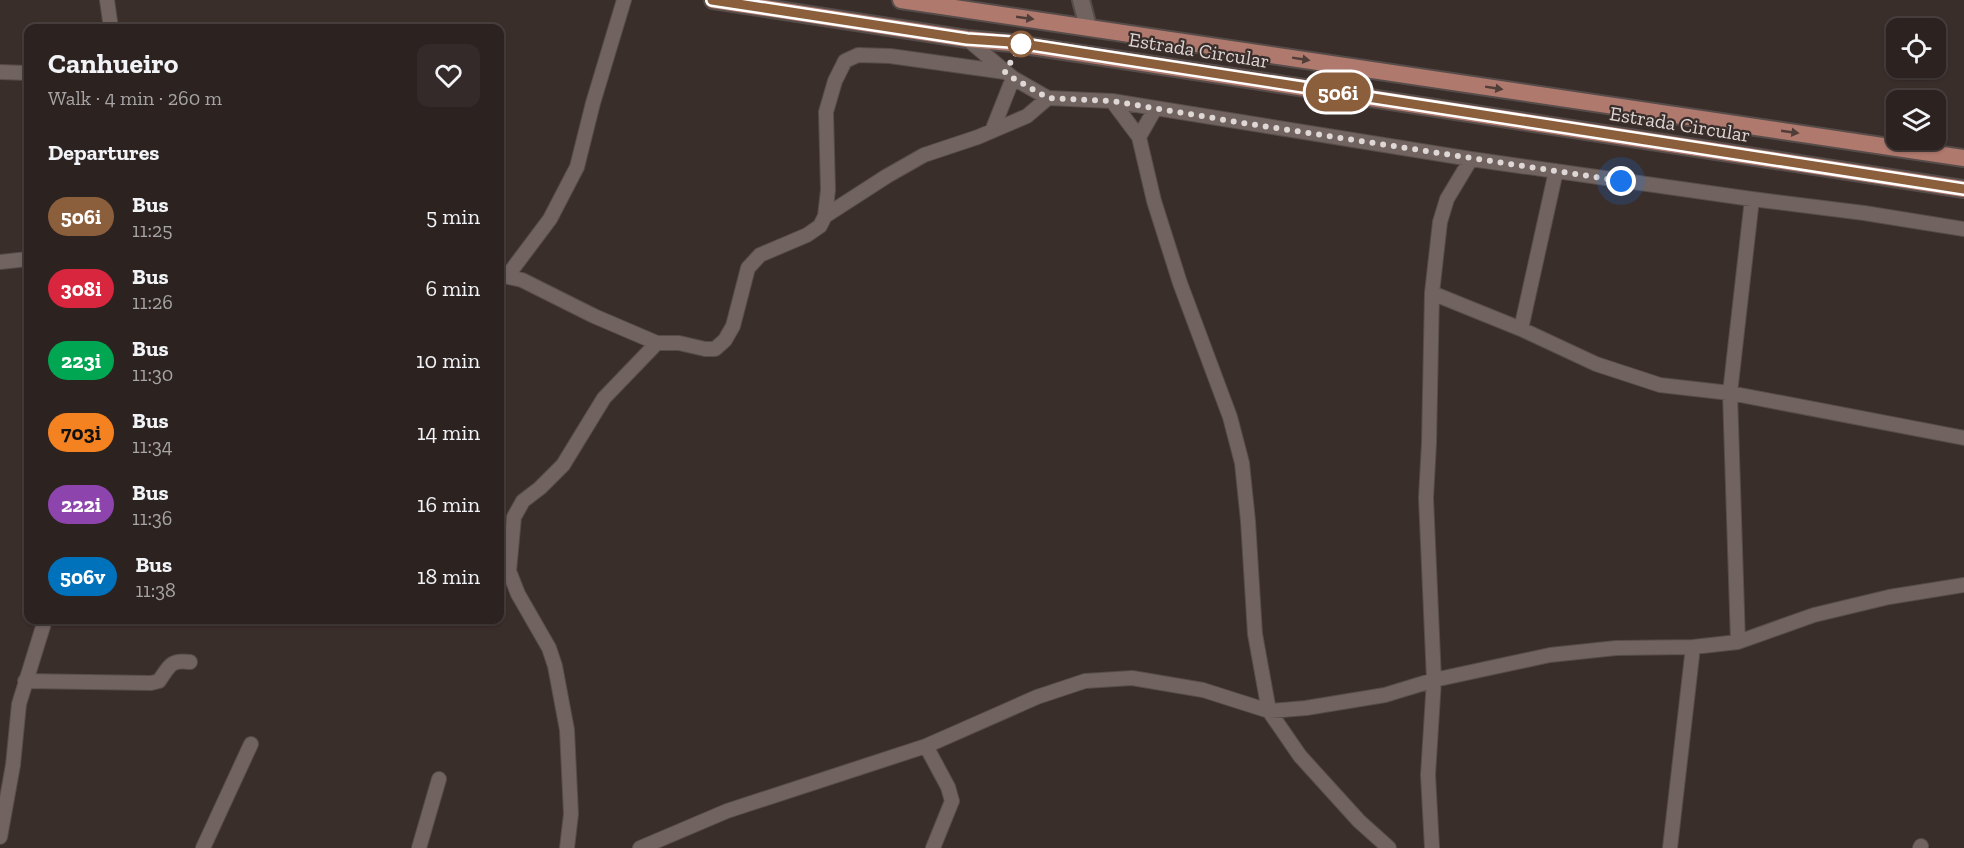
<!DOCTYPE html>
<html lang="en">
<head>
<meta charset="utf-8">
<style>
	body { margin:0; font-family:"Zilla Slab",serif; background:#342a29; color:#f1f3f6; height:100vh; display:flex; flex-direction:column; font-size:22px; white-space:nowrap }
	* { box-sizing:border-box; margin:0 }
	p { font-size:20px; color:#a6a4a5 }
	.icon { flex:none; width:33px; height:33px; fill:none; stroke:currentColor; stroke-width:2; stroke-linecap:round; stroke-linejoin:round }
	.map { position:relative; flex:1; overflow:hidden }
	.drawer { position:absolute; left:24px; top:24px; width:480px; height:600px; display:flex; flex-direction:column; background:#2c2220; border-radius:12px; box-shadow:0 2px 4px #0004,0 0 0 2px #483f3e }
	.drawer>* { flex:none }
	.badge { padding:0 12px; border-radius:20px; font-size:21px; line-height:39px }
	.buttons { position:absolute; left:1886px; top:18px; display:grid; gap:12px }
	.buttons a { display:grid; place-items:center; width:60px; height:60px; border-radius:12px; background:#2c2220; box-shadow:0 2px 4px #0004,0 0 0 2px #483f3e; font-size:30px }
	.you { position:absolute; width:30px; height:30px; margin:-15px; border:4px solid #fff; border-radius:50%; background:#1a73e8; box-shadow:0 0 0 9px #1a73e833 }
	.map>.badge { position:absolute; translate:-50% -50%; box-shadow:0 0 0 3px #fff }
	h2 { padding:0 24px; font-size:22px; line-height:54px }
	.round { display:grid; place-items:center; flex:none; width:63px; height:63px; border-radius:12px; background:#342a29 }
	.overview { display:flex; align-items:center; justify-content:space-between; height:102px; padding:0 24px }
	h1 { font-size:28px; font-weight:800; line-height:45px }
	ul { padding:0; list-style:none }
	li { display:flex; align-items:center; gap:18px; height:72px; padding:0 24px }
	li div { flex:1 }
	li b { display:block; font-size:22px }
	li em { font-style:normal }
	li .badge { min-width:66px; font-weight:700; text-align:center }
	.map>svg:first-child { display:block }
</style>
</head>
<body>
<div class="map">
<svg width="1964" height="848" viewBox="0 0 1964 848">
	<rect width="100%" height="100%" fill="#3a2e2b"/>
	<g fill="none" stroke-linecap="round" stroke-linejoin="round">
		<defs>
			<path id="minor" d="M107 0 111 28
				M967 39 1013 78 1048 98 1112 101 1471 159 1752 199 1864 213 1964 229
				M0 72 28 73
				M1112 101 1139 137 1154 201 1180 283 1230 417 1242 463 1248 521 1255 634 1269 711 1300 756 1359 821 1389 848
				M992 131 1013 78
				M1139 137 1155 109
				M825 216 887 176 924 155 978 137 1027 116 1048 98
				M0 262 28 259
				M500 275 522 280 594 316 657 343H679L705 349H715L725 340 733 326 748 268 760 255 807 235 820 226 825 216 828 190 826 112 835 81 845 61 858 55 890 56 1005 72
				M508 275 550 219 577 167 593 103 624 0
				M1432 293 1521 329 1596 364 1660 385 1730 393 1964 438
				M1521 329 1556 171
				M1738 642 1730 393 1752 199
				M25 681 151 683 159 681C169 667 170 659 190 662
				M926 746 948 787 952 801 933 848
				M0 837 13 765 19 704 45 620
				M203 848 251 744
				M419 848 439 779
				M567 848 571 814 567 730 555 666 549 648 518 594 509 571 514 517 523 501 540 488 563 465 604 398 657 343
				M640 848 727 811 926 746 1037 697 1085 681 1132 678 1203 690 1269 711 1306 708 1385 695 1434 680 1550 655 1616 648 1693 647 1738 642 1814 615 1889 597 1964 585
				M1432 848 1428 775 1434 680 1426 498 1429 443 1432 293 1440 222 1447 199 1471 159
				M1670 848 1693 647
				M1920 848 1921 846"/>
			<path id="tertiary" d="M1081 0 1088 27"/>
			<path id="primary" d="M713 0 967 39 1011 43 1964 189
				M901 0 1964 158"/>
		</defs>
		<use href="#minor" stroke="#564c49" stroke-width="16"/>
		<use href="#tertiary" stroke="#564c49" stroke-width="20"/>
		<use href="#primary" stroke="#564c49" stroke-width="20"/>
		<use href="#minor" stroke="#716360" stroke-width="14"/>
		<use href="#tertiary" stroke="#716360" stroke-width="16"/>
		<use href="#primary" stroke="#af796e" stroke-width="16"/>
	</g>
	<defs><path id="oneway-solid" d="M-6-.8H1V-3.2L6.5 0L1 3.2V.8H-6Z" transform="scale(1.5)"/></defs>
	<g fill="#513d38">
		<use href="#oneway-solid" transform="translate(1025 18) rotate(8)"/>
		<use href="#oneway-solid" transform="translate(1301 59) rotate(9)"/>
		<use href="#oneway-solid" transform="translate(1494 88) rotate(9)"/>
		<use href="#oneway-solid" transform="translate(1790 132) rotate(8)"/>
	</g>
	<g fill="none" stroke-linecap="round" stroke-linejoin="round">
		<defs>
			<path id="line" d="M712 0 967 39 1011 42 1964 189"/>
		</defs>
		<use href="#line" stroke="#fff" stroke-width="14"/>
		<use href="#line" stroke="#8b5e3c" stroke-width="9"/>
		<path stroke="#dfd7d5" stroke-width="6" stroke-dasharray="0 10.8" d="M1021 44 1005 72 1013 78 1048 98 1112 101 1237 122 1621 181"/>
	</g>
	<circle fill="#fff" stroke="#8b5e3c" stroke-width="3" cx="1021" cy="44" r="12"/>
	<g text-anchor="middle" stroke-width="4.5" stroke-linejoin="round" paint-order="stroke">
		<g font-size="20" fill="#dfd7d5" stroke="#3a2e2b">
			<text transform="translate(1199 50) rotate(9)" y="7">Estrada Circular</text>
			<text transform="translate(1680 124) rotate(9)" y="7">Estrada Circular</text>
		</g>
	</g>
</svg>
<div class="buttons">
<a><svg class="icon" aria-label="locate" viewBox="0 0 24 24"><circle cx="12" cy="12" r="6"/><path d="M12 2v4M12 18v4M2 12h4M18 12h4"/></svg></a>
<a><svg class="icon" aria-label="layers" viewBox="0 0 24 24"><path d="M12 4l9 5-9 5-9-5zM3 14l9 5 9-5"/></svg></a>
</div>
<div class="you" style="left:1621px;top:181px"></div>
<b class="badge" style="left:1338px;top:92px;background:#8b5e3c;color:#fff">506i</b>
<section class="drawer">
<div class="overview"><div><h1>Canhueiro</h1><p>Walk · 4 min · 260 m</p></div><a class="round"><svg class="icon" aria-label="heart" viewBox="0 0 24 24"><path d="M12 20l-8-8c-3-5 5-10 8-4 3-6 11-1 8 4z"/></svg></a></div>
<h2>Departures</h2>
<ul>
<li><span class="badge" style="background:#8b5e3c;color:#fff">506i</span><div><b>Bus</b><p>11:25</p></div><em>5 min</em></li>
<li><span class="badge" style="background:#d7263d;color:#fff">308i</span><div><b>Bus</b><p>11:26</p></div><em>6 min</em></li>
<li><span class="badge" style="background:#00a651;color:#fff">223i</span><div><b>Bus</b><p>11:30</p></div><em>10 min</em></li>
<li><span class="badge" style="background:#f58220;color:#111">703i</span><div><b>Bus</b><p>11:34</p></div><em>14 min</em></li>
<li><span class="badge" style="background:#8e44ad;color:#fff">222i</span><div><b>Bus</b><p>11:36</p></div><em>16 min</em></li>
<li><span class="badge" style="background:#0072bc;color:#fff">506v</span><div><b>Bus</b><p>11:38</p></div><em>18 min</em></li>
</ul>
</section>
</div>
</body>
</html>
